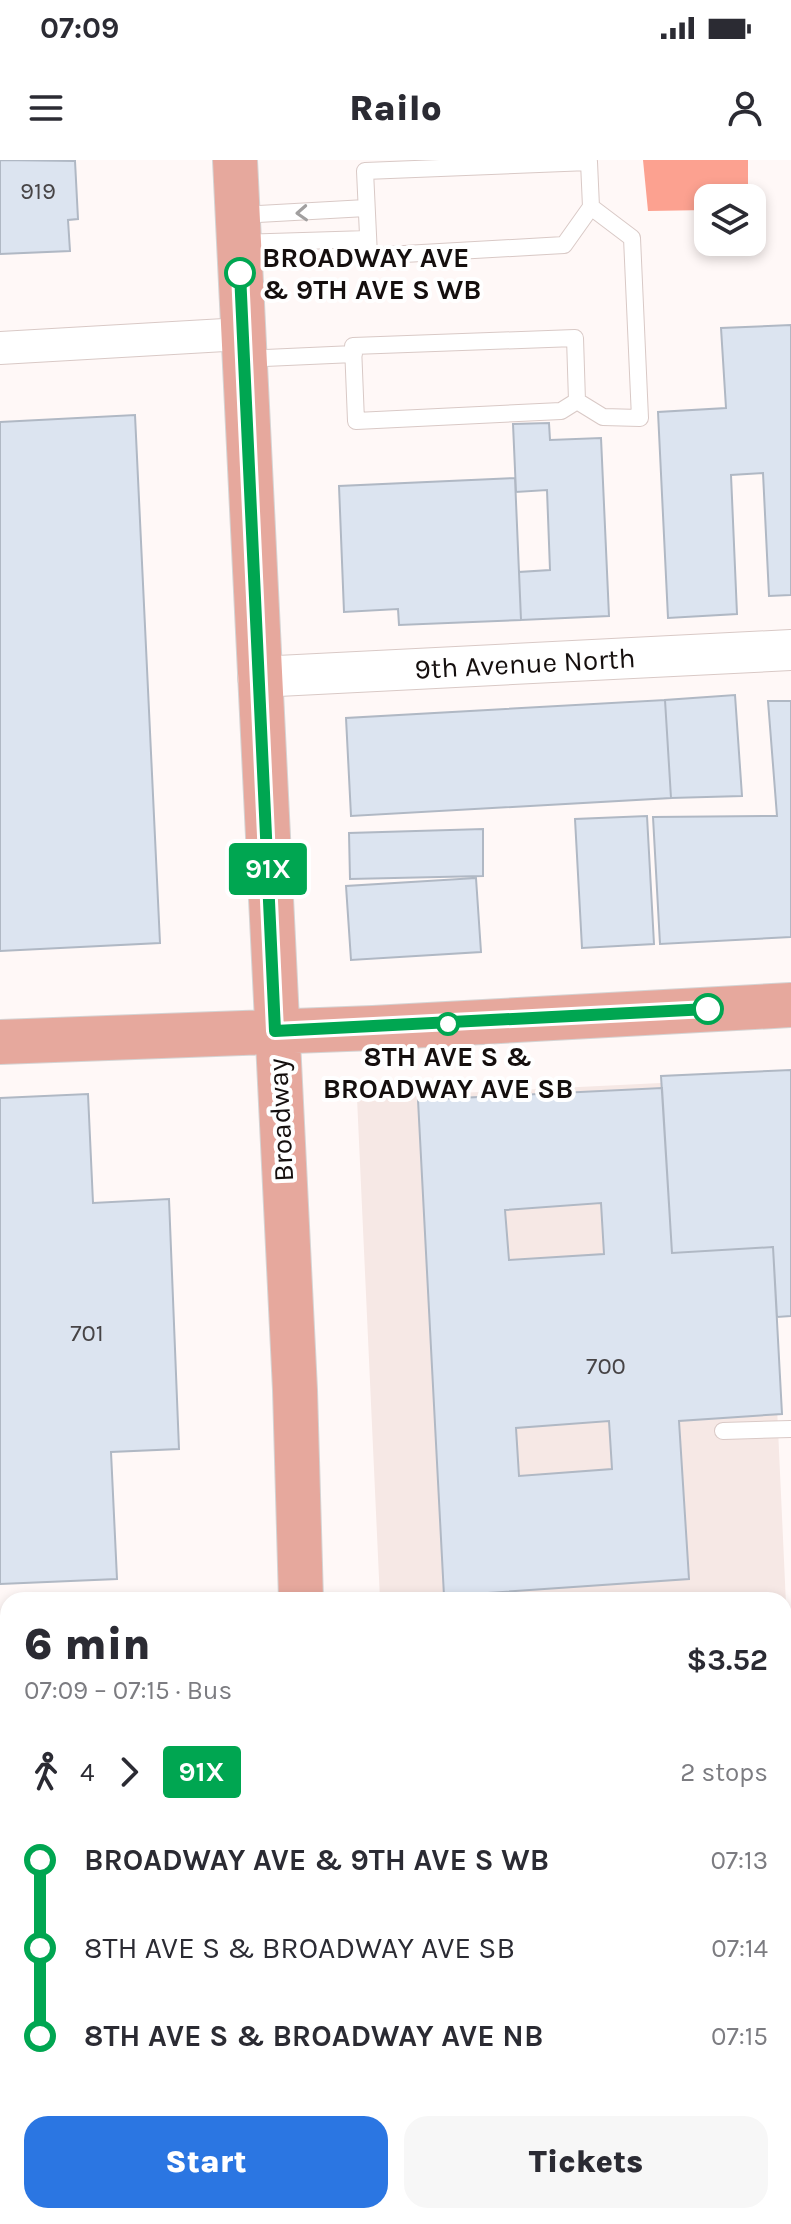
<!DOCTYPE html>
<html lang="en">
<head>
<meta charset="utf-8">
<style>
	body { margin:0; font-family:Karla,sans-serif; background:#f7f7f7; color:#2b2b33; height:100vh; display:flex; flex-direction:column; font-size:30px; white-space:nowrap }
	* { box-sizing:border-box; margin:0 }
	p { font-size:26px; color:#7c7c81 }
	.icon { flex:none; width:44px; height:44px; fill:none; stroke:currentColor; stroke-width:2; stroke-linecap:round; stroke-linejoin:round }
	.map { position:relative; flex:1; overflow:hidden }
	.details { position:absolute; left:0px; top:1432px; width:792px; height:632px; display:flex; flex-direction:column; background:#fff; border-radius:24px 24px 0 0; box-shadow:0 4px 12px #0003 }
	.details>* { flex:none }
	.badge { padding:0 16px; border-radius:6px; font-size:28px; line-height:52px }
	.buttons { position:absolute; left:694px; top:24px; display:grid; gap:16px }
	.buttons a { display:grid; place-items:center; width:72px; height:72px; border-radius:16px; background:#fff; box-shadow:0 4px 12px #0003; font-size:40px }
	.map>.badge { position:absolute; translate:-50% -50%; box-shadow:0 0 0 4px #fff }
	.legs { display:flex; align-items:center; gap:12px; height:88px; padding:0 24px; font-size:26px }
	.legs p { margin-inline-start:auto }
	.overview { display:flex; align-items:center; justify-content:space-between; height:136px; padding:0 24px }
	h1 { font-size:44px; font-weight:800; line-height:60px }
	.action { display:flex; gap:16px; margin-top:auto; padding:16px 24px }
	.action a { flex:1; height:92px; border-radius:24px; background:#2b76e2; color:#fff; font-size:32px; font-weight:800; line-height:92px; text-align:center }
	.action a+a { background:#f7f7f7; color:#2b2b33 }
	ul { padding:0 24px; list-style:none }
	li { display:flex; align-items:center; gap:28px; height:88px; font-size:30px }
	li i { display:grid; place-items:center; width:12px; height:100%; margin:0 10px; background:currentColor }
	li i::after { content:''; width:20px; height:20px; margin:-10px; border:6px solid; border-radius:50%; background:#fff }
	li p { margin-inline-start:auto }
	li:first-child i { background:linear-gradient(#0000 50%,currentColor 0) }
	li:last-child i { background:linear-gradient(currentColor 50%,#0000 0) }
	.status { display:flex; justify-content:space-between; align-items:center; height:56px; padding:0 40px; background:#fff; direction:ltr }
	.status svg { height:22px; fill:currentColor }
	header { display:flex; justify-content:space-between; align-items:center; height:104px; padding:0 24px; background:#fff; font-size:36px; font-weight:800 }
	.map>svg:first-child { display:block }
</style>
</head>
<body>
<div class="status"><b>07:09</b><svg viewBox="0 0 49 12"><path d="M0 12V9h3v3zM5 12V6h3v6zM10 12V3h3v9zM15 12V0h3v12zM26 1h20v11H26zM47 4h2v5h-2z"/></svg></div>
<header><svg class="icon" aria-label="menu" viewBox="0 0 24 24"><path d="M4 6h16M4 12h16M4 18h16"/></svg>Railo<svg class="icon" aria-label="person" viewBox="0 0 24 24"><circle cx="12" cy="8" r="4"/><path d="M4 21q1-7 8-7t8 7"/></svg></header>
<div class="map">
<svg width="791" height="2064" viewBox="0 0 791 2064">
	<rect width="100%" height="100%" fill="#fff8f7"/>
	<path fill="#f6e8e5" d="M762 918 786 1444 784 1440H380L357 938Z
		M791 1891V2064H427V2056H784V1892Z"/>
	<path fill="#fca190" d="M643 0H748V35L708 38V50L648 51Z"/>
	<path fill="#dce4f0" stroke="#b0b8c4" stroke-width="2" fill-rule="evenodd" d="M0 0 75 1 78 59 68 60 70 91 0 94Z
		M791 165V435L769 436 763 313 731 315 737 454 668 458 658 252 726 248 721 168Z
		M135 255 160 783 0 791V262Z
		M549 263 550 280 601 278 609 456 521 460 519 412 550 410 547 330 516 332 513 264Z
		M515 318 521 460 399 465 398 449 344 452 339 326Z
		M735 535 742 636 671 638 665 540Z
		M665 540 671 638 351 656 346 558Z
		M768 541H791V777L660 784 653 657 777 656Z
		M647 656 654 784 582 788 575 659Z
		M483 669V716L350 719 349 673Z
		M476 718 481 792 351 800 346 726Z
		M791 910V1156L777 1157 773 1087 672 1093 661 916Z
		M662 928 672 1093 773 1087 782 1254 679 1261 689 1419 444 1436 418 940ZM601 1043 604 1094 509 1100 505 1050ZM609 1261 612 1309 519 1316 516 1268Z
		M88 934 93 1043 169 1039 179 1289 111 1292 117 1419 0 1424V938Z
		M0 1537H8V1774H0Z
		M8 1787V2008H0V1788Z
		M784 2030H791V2064H428V2056H784Z"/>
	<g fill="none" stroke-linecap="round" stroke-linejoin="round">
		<defs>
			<path id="service" d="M589 2 591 47 564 85 369 96 365 11Z
				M240 55 366 48
				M242 83 368 79
				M575 178 577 241 561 251 356 261 353 186Z
				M245 199 354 194
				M577 241 603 257 640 258 632 78 591 47
				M723 1271 791 1269
				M784 1853H791
				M351 2056 392 2064"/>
			<path id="minor" d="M0 188 242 174
				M0 1479H8
				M784 1489H791"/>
			<path id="tertiary" d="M258 517 791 490
				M101 2064 241 2056"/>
			<path id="primary" d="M235 0 295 1230 301 1440
				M0 882 373 868 791 845
				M325 2056V2064"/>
		</defs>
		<use href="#service" stroke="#d9c9c6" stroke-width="18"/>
		<use href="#minor" stroke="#d9c9c6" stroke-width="34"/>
		<use href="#tertiary" stroke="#d9c9c6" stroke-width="42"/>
		<use href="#primary" stroke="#d5d4d4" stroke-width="46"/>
		<use href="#service" stroke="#fff" stroke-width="16"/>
		<use href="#minor" stroke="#fff" stroke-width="32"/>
		<use href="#tertiary" stroke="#fff" stroke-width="40"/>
		<use href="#primary" stroke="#e6a89d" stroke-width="44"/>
	</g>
	<defs><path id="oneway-chevron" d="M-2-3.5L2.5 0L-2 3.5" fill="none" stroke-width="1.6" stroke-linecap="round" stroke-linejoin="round" transform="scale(2)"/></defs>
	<use stroke="#a19f9f" href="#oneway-chevron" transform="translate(302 53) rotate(177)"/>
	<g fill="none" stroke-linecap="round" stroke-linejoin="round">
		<defs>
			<path id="line-1" d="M240 113 275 871 708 849"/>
		</defs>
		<use href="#line-1" stroke="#fff" stroke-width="18"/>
		<use href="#line-1" stroke="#00a651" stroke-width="12"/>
	</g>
	<g fill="#fff" stroke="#00a651" stroke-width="4">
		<circle cx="240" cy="113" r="14"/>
		<circle cx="708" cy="849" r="14"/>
		<circle cx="448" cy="864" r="10"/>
	</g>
	<g text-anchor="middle" stroke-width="8" stroke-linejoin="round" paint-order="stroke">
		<g font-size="24" fill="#474446">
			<text x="38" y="39">919</text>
			<text x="87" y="1181">701</text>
			<text x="606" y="1214">700</text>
		</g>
		<g font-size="28" font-weight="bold" fill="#150f0e" stroke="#fff" text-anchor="start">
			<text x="262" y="107">BROADWAY AVE<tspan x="262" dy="32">&amp; 9TH AVE S WB</tspan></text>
			<text x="448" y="906" text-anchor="middle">8TH AVE S &amp;<tspan x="448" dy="32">BROADWAY AVE SB</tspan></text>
		</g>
		<g font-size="28" fill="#150f0e" stroke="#fff">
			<text transform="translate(525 503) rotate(-3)" y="10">9th Avenue North</text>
			<text transform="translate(280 960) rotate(-93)" y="10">Broadway</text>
		</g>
	</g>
</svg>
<div class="buttons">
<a><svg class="icon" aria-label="layers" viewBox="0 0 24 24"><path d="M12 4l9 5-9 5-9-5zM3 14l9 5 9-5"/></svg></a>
</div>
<b class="badge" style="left:268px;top:709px;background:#00a651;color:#fff">91X</b>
<section class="details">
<div class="overview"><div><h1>6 min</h1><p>07:09 – 07:15 · Bus</p></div><b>$3.52</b></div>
<div class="legs"><svg class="icon" aria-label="walk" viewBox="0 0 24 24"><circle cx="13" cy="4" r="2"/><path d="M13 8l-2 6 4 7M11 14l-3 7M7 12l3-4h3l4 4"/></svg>4<svg class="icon" aria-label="forward" viewBox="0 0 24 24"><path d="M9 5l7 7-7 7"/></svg><b class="badge" style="background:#00a651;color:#fff">91X</b><p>2 stops</p></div>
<ul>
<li><i style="color:#00a651"></i><b>BROADWAY AVE &amp; 9TH AVE S WB</b><p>07:13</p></li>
<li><i style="color:#00a651"></i><span>8TH AVE S &amp; BROADWAY AVE SB</span><p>07:14</p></li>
<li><i style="color:#00a651"></i><b>8TH AVE S &amp; BROADWAY AVE NB</b><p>07:15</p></li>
</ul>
<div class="action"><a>Start</a><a>Tickets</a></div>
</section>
</div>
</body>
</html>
